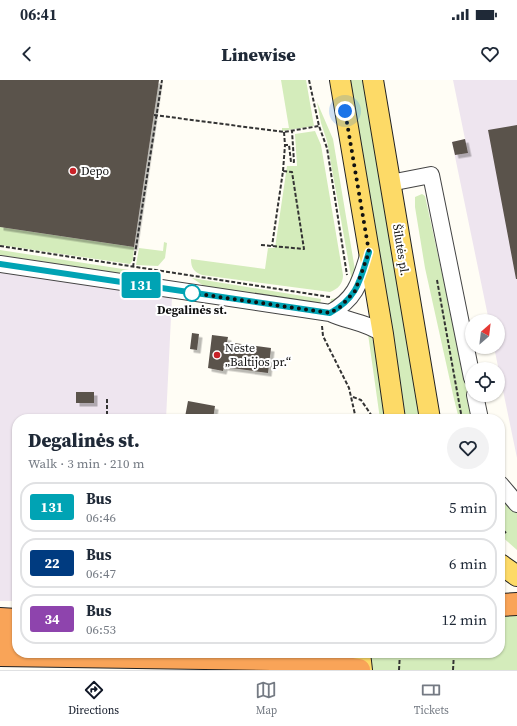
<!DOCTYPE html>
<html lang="en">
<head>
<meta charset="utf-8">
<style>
	body { margin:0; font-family:"Source Serif 4",serif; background:#f2f2f3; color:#1f2937; height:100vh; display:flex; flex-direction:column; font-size:15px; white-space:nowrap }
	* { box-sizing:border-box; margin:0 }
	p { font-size:13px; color:#747a83 }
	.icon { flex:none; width:22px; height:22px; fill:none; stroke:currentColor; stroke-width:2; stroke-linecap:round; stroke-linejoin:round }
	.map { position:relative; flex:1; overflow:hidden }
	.panel { position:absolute; left:12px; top:334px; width:493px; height:244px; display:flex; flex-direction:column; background:#fff; border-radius:16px; box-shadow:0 1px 3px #0004 }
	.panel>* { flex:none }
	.badge { padding:0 8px; border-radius:3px; font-size:14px; line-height:26px }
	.needle { width:26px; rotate:28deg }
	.controls { position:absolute; left:465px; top:234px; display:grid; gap:8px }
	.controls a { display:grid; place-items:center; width:40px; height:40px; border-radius:50%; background:#fff; box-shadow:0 1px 3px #0004; font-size:20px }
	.you { position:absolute; width:20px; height:20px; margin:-10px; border:3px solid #fff; border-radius:50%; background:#1a73e8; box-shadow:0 0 0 6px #1a73e833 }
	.map>.badge { position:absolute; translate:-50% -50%; box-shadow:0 0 0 2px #fff }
	.round { display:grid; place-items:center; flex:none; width:42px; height:42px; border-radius:21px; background:#f2f2f3 }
	.summary { display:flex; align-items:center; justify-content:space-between; height:68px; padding:0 16px }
	h1 { font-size:19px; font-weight:800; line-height:30px }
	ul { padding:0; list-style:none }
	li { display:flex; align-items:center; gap:12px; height:50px; margin:0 8px 6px; padding:0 8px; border:2px solid #e0e1e3; border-radius:16px }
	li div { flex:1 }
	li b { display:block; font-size:15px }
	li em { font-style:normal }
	li .badge { min-width:44px; font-weight:700; text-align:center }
	.status { display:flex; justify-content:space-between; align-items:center; height:28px; padding:0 20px; background:#fff; direction:ltr }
	.status svg { height:11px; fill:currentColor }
	header { display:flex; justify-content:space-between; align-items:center; height:52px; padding:0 16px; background:#fff; font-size:18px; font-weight:800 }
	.tabs { display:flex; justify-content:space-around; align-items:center; height:56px; border-top:1px solid #e0e1e3; background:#fff; font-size:11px; color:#747a83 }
	.tabs a { display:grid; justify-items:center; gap:2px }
	.tabs .on { color:#111827 }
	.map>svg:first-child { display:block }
</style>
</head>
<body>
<div class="status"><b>06:41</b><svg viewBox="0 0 49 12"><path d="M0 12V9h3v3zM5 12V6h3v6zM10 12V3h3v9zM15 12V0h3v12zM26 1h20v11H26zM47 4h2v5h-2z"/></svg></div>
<header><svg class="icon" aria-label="back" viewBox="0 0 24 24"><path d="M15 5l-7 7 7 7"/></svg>Linewise<svg class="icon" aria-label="heart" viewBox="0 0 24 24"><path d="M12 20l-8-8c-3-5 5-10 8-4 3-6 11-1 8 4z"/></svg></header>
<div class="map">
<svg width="517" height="590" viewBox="0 0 517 590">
	<defs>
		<filter id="shadow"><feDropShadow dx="3.5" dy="3.5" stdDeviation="0" flood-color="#0004"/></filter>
	</defs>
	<rect width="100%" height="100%" fill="#fffdf5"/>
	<path fill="#eee5ef" d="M453 0H517V378L494 267H498V241H489L452 62 465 59Z
		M0 191 172 217 166 339H17V521H0Z"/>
	<path fill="#d4ecbb" d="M281 0H306L314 46 282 51V48H289Z
		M349 0H364L421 339H406Z
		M317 22 333 59 355 190 353 208 330 224 331 219C344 218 349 207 351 196L327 61 321 43Z
		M315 51 321 65 343 195C343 204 338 209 330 212L202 195C194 192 191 188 191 179L265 189 268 168H275L287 86H297L295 54Z
		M422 114 425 116 474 339H459L454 319 425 188 415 127V117Z
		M0 147 134 167 133 180 130 184 0 165Z
		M164 162 167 163 165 178 158 186 136 185 139 168 163 171Z
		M0 170 155 194 143 197 0 175Z
		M192 198 321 219 320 224 204 206Z
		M368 254 371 256 375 266 385 339H380Z
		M500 419 517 433V470L500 455Z
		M500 513 517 517V590H373L368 573H500Z"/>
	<path fill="#5a524c" filter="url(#shadow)" d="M0 0H159L134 167 0 147Z
		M517 45V199H516L488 50Z
		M465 59 468 73 455 75 452 62Z
		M192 253 199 254 197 270 190 269Z
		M212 255 228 257 227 262 271 268 268 293 224 287 223 291 208 288Z
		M76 312H94V323H76Z
		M188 321 215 326 213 339 185 337Z"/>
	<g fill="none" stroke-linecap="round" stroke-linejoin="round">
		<defs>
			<path id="minor" d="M390 103 431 95 472 298
				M0 184 330 233C349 242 364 241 383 254
				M330 233C357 218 360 201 369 173
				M475 315 480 339
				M500 404 517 424"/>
			<path id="major" d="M340 0 383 254 395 339
				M373 0 430 339
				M500 484 517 496
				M360 573 362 590"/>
			<path id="highway" d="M500 525 517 524
				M0 539 17 540
				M0 557H17
				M0 575 272 579 315 583 359 590"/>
		</defs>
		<use href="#minor" stroke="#444" stroke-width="18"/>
		<use href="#major" stroke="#222" stroke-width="22"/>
		<use href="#highway" stroke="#222" stroke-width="24"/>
		<path stroke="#333" stroke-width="2" stroke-dasharray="4 2" stroke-linecap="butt" d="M309 0 319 46 327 68 347 195
			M154 35 284 52 319 46
			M284 52 285 65H289L291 82H294L292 51
			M283 91 285 65
			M261 165 304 169 292 92 283 91 272 166
			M0 166 330 217
			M133 187 162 0
			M437 200 462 339
			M322 246 323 256 349 308 356 339
			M353 317 361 320 374 339
			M107 319V336L110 339
			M500 447 506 453
			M399 590 400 573
			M453 590 454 573"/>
		<use href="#minor" stroke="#fff" stroke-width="16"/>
		<use href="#major" stroke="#fdda67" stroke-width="20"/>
		<use href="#highway" stroke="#f9a458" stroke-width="22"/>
	</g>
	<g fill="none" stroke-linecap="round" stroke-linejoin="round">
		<defs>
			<path id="line" d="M0 184 330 233C357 218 360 201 369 172"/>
		</defs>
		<use href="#line" stroke="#fff" stroke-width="9"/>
		<use href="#line" stroke="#00a3b4" stroke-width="6"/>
		<path stroke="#111" stroke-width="4" stroke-dasharray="0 7.2" d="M192 213 330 233 340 227 355 211 369 172 345 31"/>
	</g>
	<g fill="#c82228" stroke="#fff" stroke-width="1.5">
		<circle cx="73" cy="91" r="4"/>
		<circle cx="217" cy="275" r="4"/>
	</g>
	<circle fill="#fff" stroke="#00a3b4" stroke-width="2" cx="192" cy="213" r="8"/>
	<g text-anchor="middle" stroke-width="4" stroke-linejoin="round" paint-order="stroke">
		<g font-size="12" fill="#111" stroke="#fff" text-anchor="start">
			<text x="81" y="95">Depo</text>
			<text x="225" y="272">Neste<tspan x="225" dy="14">„Baltijos pr.“</tspan></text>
		</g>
		<g font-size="12" fill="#111" stroke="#fff">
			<text transform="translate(401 170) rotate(81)" y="4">Šilutės pl.</text>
		</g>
		<g font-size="12" font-weight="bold" fill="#111" stroke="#fff">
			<text x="192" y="234">Degalinės st.</text>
		</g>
	</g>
</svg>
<div class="controls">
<a><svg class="needle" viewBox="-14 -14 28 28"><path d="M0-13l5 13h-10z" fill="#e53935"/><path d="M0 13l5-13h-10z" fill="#747a83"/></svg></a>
<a><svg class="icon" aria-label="locate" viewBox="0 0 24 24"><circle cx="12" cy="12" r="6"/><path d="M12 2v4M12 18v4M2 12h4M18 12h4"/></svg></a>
</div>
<div class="you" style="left:345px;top:31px"></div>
<b class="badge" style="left:141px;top:205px;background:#00a3b4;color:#fff">131</b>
<section class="panel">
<div class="summary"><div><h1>Degalinės st.</h1><p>Walk · 3 min · 210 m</p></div><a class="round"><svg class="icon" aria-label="heart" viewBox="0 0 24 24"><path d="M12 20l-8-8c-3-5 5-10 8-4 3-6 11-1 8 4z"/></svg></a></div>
<ul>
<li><span class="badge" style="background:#00a3b4;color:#fff">131</span><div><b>Bus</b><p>06:46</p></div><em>5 min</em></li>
<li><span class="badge" style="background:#003b80;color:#fff">22</span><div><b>Bus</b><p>06:47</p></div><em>6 min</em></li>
<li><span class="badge" style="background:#8e44ad;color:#fff">34</span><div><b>Bus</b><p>06:53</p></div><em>12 min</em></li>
</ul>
</section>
</div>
<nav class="tabs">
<a class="on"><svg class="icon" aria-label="directions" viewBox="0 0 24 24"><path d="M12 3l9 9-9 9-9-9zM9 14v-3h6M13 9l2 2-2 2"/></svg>Directions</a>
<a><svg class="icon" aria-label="map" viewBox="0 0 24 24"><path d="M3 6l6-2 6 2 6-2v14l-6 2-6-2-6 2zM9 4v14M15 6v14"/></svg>Map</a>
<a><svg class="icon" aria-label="tickets" viewBox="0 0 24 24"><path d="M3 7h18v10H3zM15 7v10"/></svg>Tickets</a>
</nav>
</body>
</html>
